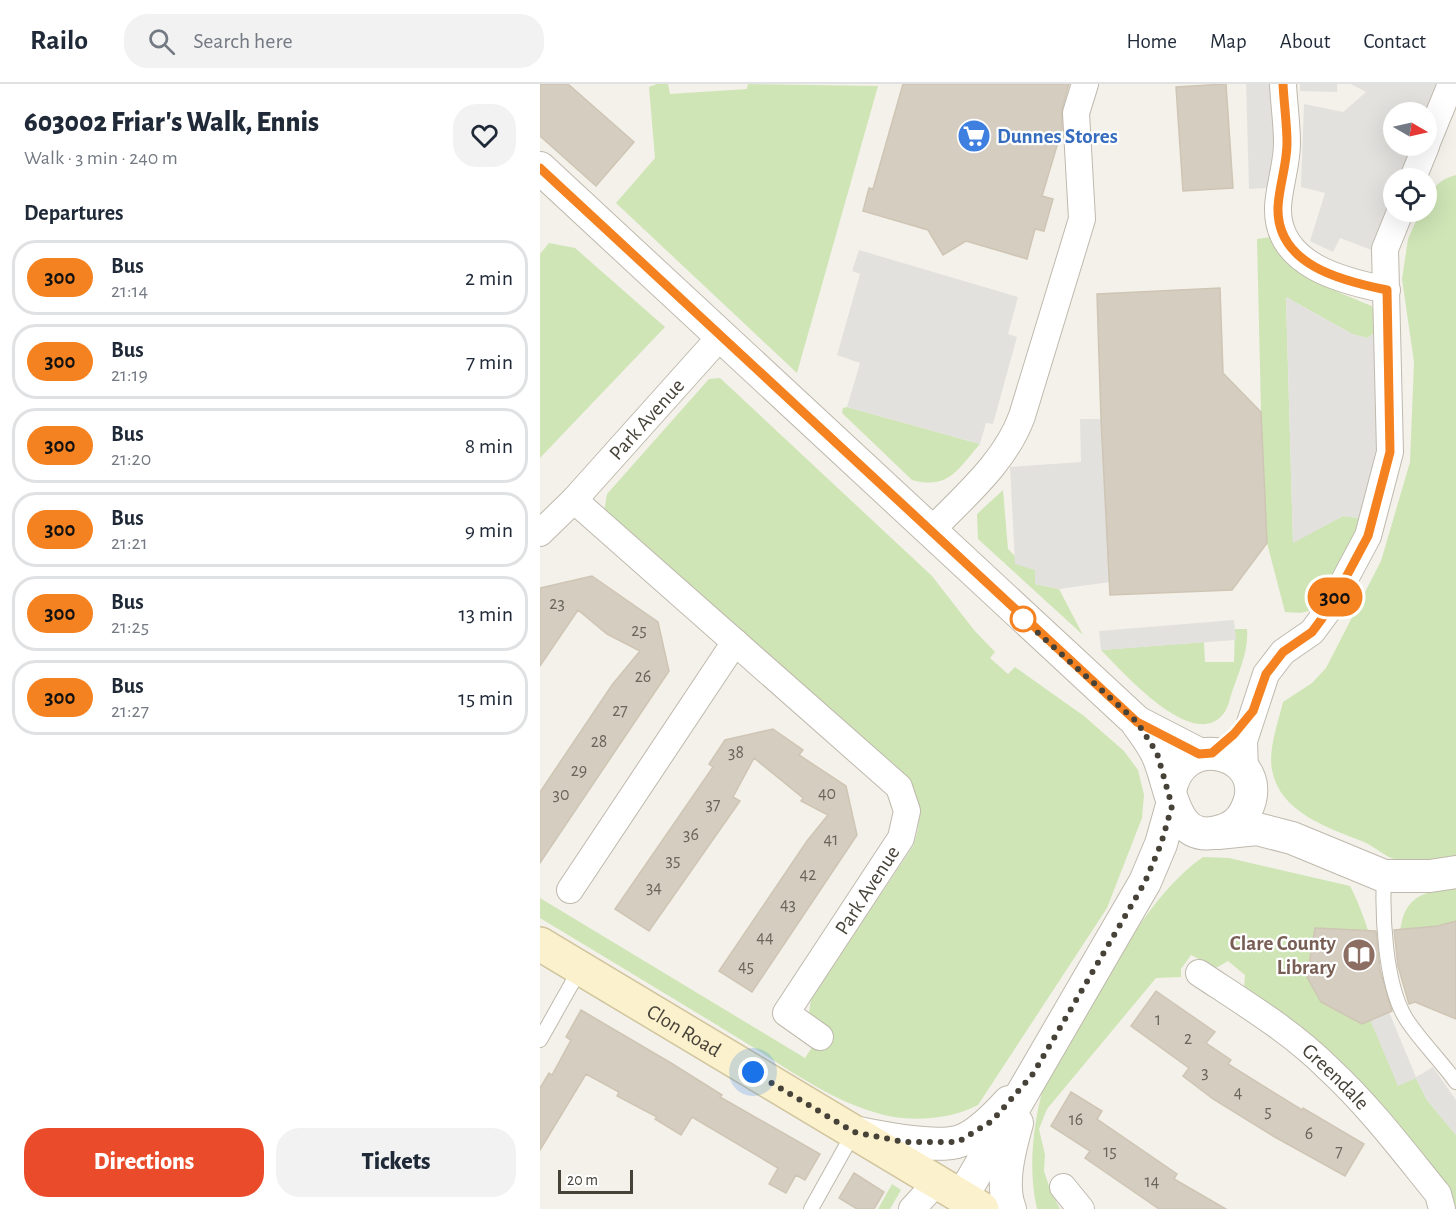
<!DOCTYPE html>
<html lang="en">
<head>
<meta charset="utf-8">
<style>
	body { margin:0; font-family:"Alegreya Sans",sans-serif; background:#f2f2f3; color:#1f2937; height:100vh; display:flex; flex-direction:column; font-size:22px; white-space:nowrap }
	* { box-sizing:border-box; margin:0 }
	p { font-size:20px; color:#747a83 }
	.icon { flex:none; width:33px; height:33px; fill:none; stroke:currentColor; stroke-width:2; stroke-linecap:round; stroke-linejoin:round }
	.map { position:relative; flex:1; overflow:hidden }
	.drawer { display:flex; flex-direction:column; background:#fff; width:540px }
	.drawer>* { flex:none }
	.badge { padding:0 12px; border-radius:20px; font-size:21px; line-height:39px }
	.needle { width:39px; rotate:99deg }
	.fabs { position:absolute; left:843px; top:18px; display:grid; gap:12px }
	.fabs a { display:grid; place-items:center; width:54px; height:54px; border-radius:50%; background:#fff; box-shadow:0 6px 24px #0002; font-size:30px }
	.scale { position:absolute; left:18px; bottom:15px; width:75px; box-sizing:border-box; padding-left:6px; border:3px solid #474238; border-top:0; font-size:16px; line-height:21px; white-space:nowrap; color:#474238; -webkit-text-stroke:4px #fff; paint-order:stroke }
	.you { position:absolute; width:30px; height:30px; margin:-15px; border:4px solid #fff; border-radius:50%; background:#1a73e8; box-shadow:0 0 0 9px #1a73e833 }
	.map>.badge { position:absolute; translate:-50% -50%; box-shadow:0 0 0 3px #fff }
	h2 { padding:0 24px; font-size:22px; line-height:54px }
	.round { display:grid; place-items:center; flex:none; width:63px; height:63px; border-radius:24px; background:#f2f2f3 }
	.headline { display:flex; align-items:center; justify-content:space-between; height:102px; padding:0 24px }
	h1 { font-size:28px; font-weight:800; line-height:45px }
	.cta { display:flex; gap:12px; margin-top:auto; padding:12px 24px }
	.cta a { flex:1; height:69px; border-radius:24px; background:#ea4b2a; color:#fff; font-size:24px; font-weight:800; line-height:69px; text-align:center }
	.cta a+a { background:#f2f2f3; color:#1f2937 }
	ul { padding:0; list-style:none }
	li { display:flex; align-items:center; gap:18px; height:75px; margin:0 12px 9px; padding:0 12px; border:3px solid #e0e1e3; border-radius:24px }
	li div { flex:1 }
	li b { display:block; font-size:22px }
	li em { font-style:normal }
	li .badge { min-width:66px; font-weight:700; text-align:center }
	header { display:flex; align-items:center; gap:36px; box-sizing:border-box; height:84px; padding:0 30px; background:#fff; border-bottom:2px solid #e0e1e3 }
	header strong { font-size:28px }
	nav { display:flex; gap:33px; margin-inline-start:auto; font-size:21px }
	.search { width:420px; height:54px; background:#f2f2f3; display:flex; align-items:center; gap:15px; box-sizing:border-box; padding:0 21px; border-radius:24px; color:#747a83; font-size:22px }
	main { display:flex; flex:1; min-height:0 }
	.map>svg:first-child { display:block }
</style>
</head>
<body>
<header>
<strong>Railo</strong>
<div class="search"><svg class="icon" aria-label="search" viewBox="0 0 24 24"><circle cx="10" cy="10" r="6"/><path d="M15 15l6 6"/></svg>Search here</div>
<nav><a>Home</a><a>Map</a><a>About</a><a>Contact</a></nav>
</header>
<main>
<section class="drawer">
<div class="headline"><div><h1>603002 Friar's Walk, Ennis</h1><p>Walk · 3 min · 240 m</p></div><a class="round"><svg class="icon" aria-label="heart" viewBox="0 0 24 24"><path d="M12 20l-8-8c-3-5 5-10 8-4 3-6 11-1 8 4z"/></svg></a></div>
<h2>Departures</h2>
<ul>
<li><span class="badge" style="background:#f58220;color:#111">300</span><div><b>Bus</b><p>21:14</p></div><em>2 min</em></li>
<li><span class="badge" style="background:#f58220;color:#111">300</span><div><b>Bus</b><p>21:19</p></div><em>7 min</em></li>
<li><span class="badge" style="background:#f58220;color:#111">300</span><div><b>Bus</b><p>21:20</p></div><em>8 min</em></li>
<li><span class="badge" style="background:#f58220;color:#111">300</span><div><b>Bus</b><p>21:21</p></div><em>9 min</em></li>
<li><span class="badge" style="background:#f58220;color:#111">300</span><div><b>Bus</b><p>21:25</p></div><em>13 min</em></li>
<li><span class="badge" style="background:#f58220;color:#111">300</span><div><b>Bus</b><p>21:27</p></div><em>15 min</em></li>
</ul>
<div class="cta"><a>Directions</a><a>Tickets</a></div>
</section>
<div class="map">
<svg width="916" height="1125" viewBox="0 0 916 1125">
	<rect width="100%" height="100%" fill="#f4f1ea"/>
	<path fill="#cfe5b6" d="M117 0H128L130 10 207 5 208 0 338 2 257 289 76 119 115 74 109 3Z
		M916 91V773C899 777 874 781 857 776 845 773 835 763 824 758 789 744 740 729 732 686 728 665 738 639 743 618L772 599 786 584 841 477 870 378 874 278 862 195 868 155 880 128H886C887 108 897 96 916 91Z
		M731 153C742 188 800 209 832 222L839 246 827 254 812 250 746 213 753 458 803 432 820 434C810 457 795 513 773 525 764 530 755 529 745 528L727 459 721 328 717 155Z
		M9 159 35 164 125 243 0 374V170Z
		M180 294 392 492 434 546 455 568 450 574 468 590 475 583 544 632 584 667 598 686 604 711 602 734 567 824 438 1021C413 1034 382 1037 354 1033 299 1023 250 986 203 957 136 916 68 875 0 834V814L265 974 286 942 269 929 271 915 373 762C383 736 380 716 366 693L64 427 67 410 169 295Z
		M307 323 440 360C418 385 409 406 372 396L302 329 303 324Z
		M463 406 468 465 475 472V479L496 486 495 500 519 505 543 551 438 455 437 430Z
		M695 545H707C709 566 699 588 692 608 690 614 688 624 684 629 654 670 581 586 561 566L664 558 665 578H694Z
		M663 773 689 774 810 802C841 862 846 936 858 1001L876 994 887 1016 916 1051V1125L704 904 705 891 688 877 676 884 651 871 641 885V893L616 894 507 1025 499 1045 505 1071 504 1087 511 1108 520 1125H497C487 1082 494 1032 507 990 513 973 528 955 538 939 571 886 612 808 663 773Z
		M916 803V878L859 861C861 816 874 809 916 803Z
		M352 1100 361 1106 350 1125H338Z"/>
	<path fill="#e3e1de" d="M706 0H731L735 66 730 104 709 105Z
		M760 0H797V8L760 7Z
		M811 0H902L886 28H854V62H877L864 94H854L853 120 834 167 800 154 793 168 770 157 785 109 761 103 764 20 803 28 826 8Z
		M319 166 478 213 468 250 477 253 453 340 446 339 440 360 307 323 320 279 297 271 320 190 312 187Z
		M746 213 812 250 827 254 839 246 838 383 820 434 803 432 753 459Z
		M540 335H561L570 498 519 505 495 500V486L475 480 470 383 541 378Z
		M694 536 696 556 561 566 559 547Z
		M837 899 876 993 893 983 916 1016V1051L887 1016 876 994 858 1002 818 907Z"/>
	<path fill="#d5cdc0" stroke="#cfc5b4" stroke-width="1.5" d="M0 0H28L94 58 56 102 0 52Z
		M363 0H529L522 25V45L502 112 513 115 504 147 495 145 487 175 426 157 403 171 388 146 323 127 329 104 333 105Z
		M686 0 693 104 643 107 636 3Z
		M680 204 683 289 721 328 727 459 692 506 570 511 561 335 557 210Z
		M52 492 118 538 129 587 0 779V708L72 601 100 567 67 550 38 526 0 582V504Z
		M233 645 263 666 259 671 306 702 317 751 212 908 179 887 267 757 288 731 261 717 263 714 214 674 193 713 200 717 109 847 75 825 173 683 169 680 185 656Z
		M916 837V935L875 918 869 920 858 882 854 846 898 842Z
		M775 844 836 847 840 886 852 927 822 940 781 918 767 893Z
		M616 907 675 948 666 959 691 976 688 980 762 1026 763 1024 824 1060 805 1092 733 1052 673 1015 643 992 649 984 591 942Z
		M41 926 131 979 182 1011 180 1013 280 1070 265 1096 256 1091 246 1109 229 1100 238 1084 152 1033 141 1051 115 1035 117 1033 77 1012 79 1008 46 990 0 1066V1004L9 989 12 991 31 956 26 953Z
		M531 1008 562 1027 557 1035 637 1090 634 1095 686 1125H619L545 1074 550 1067 511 1042Z
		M314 1089 344 1108 334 1125H317L299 1114Z"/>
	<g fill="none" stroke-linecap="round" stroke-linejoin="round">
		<defs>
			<path id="service" d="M844 792C842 831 845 899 865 933 876 952 902 978 916 998
				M0 956 40 885
				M271 1125 314 1048"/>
			<g id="minor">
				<path d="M743 0C744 20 747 40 747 59 747 81 739 102 738 123 736 181 802 197 847 206"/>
				<path d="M886 61 911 0"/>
				<path d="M873 94 886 62"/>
				<path d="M34 416 359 703 367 727 361 754 246 929 280 953"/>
				<path d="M390 448C423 413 465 379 482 332L542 135 536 29 545 0"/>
				<path id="s1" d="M0 449 34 416 180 253"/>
				<path d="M705 688 704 657 726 590 743 568 772 548 789 525 828 452 850 368 845 165 860 128"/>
				<path d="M30 806 195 558"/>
				<path id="s2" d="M659 889C704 919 751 947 789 985 830 1023 863 1067 898 1110L902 1125"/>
				<path d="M523 1103 541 1125"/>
				<path d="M372 1125 397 1098"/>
			</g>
			<path id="tertiary" d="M0 84 597 638 659 670
				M597 639C604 649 612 659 617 670 632 700 631 765 684 746 698 742 706 730 710 716 722 666 640 647 630 708
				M678 749 717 745 752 754 844 792H890L916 788
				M318 1049C343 1054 393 1064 417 1058 435 1054 457 1031 469 1018
				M422 1113 605 798 621 760 632 721
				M470 1125C460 1100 470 1064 477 1039"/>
			<g id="secondary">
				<path id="s3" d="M0 860 442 1125"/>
			</g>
		</defs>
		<use href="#service" stroke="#bfb9ad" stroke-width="16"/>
		<use href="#minor" stroke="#bfb9ad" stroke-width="28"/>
		<use href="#tertiary" stroke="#bfb9ad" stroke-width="34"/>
		<use href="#secondary" stroke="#d0c49d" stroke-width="36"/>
		<use href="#service" stroke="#fff" stroke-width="14"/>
		<use href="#minor" stroke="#fff" stroke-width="26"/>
		<use href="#tertiary" stroke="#fff" stroke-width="32"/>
		<use href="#secondary" stroke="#fbf1cd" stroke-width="33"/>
	</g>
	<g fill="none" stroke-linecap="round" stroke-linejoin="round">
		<defs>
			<path id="line" d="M0 84 597 638 659 670 672 669 694 650 713 627 726 590 743 568 772 548 789 525 828 452 850 368 847 206C802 197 736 181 738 123 739 102 747 81 747 59 747 40 744 20 743 0"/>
		</defs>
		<use href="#line" stroke="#fff" stroke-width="14"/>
		<use href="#line" stroke="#f58220" stroke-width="9"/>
		<path stroke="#474238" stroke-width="6" stroke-dasharray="0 10.8" d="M213 988 314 1048 364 1058H418L452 1037 493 990 605 798 621 760 632 722 617 669 597 638 477 530 483 535"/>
	</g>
	<defs>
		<symbol id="supermarket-disc" viewBox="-11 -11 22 22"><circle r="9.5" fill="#3f7fe0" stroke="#fff"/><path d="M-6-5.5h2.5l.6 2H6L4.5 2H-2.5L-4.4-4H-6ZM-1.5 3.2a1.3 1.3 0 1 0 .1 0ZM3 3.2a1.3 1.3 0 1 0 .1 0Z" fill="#fff"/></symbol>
		<symbol id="library-disc" viewBox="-11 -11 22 22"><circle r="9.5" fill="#8d6e63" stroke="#fff"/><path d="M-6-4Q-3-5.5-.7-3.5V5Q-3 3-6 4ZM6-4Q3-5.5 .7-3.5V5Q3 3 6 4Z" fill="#fff"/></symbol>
	</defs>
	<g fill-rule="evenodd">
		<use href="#supermarket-disc" x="415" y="33" width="38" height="38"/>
		<use href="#library-disc" x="800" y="852" width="38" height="38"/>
	</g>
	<circle fill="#fff" stroke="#f58220" stroke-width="3" cx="483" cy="535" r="12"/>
	<g text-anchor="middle" stroke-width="4.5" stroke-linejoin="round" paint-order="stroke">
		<g font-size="18" fill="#6a655a">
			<text x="17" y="525">23</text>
			<text x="99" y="552">25</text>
			<text x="103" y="598">26</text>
			<text x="80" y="632">27</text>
			<text x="59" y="663">28</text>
			<text x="196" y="674">38</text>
			<text x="39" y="692">29</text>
			<text x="287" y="715">40</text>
			<text x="21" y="716">30</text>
			<text x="173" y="726">37</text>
			<text x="151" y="756">36</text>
			<text x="291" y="761">41</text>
			<text x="133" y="782">35</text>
			<text x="268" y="796">42</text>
			<text x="114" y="809">34</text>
			<text x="248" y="826">43</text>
			<text x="225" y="859">44</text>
			<text x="206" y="888">45</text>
			<text x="618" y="941">1</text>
			<text x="648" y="960">2</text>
			<text x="665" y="994">3</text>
			<text x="698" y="1014">4</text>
			<text x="728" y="1033">5</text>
			<text x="536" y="1041">16</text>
			<text x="769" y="1055">6</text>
			<text x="570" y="1073">15</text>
			<text x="799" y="1073">7</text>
			<text x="612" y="1103">14</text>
		</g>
		<g font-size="21" font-weight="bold" fill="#366cbe" stroke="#fff" text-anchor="start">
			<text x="457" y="59">Dunnes Stores</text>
		</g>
		<g font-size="21" fill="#474238" stroke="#fff">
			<text dy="7" stroke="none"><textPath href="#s1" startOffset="156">Park Avenue</textPath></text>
			<text transform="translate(327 806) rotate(-57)" y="7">Park Avenue</text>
			<text dy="7" stroke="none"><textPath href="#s3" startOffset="168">Clon Road</textPath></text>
			<text dy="7" stroke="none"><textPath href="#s2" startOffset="172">Greendale</textPath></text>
		</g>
		<g font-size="21" font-weight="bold" fill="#785e54" stroke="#fff" text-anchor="end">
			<text x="796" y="866">Clare County<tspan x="796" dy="24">Library</tspan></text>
		</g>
	</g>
</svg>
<div class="fabs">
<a><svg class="needle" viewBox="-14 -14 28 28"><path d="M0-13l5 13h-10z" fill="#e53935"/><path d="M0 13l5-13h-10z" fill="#747a83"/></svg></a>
<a><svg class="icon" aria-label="locate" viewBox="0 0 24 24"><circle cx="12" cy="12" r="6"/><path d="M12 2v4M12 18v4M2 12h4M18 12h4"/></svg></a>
</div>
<div class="scale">20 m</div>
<div class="you" style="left:213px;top:988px"></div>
<b class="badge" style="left:795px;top:513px;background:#f58220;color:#111">300</b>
</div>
</main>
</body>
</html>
